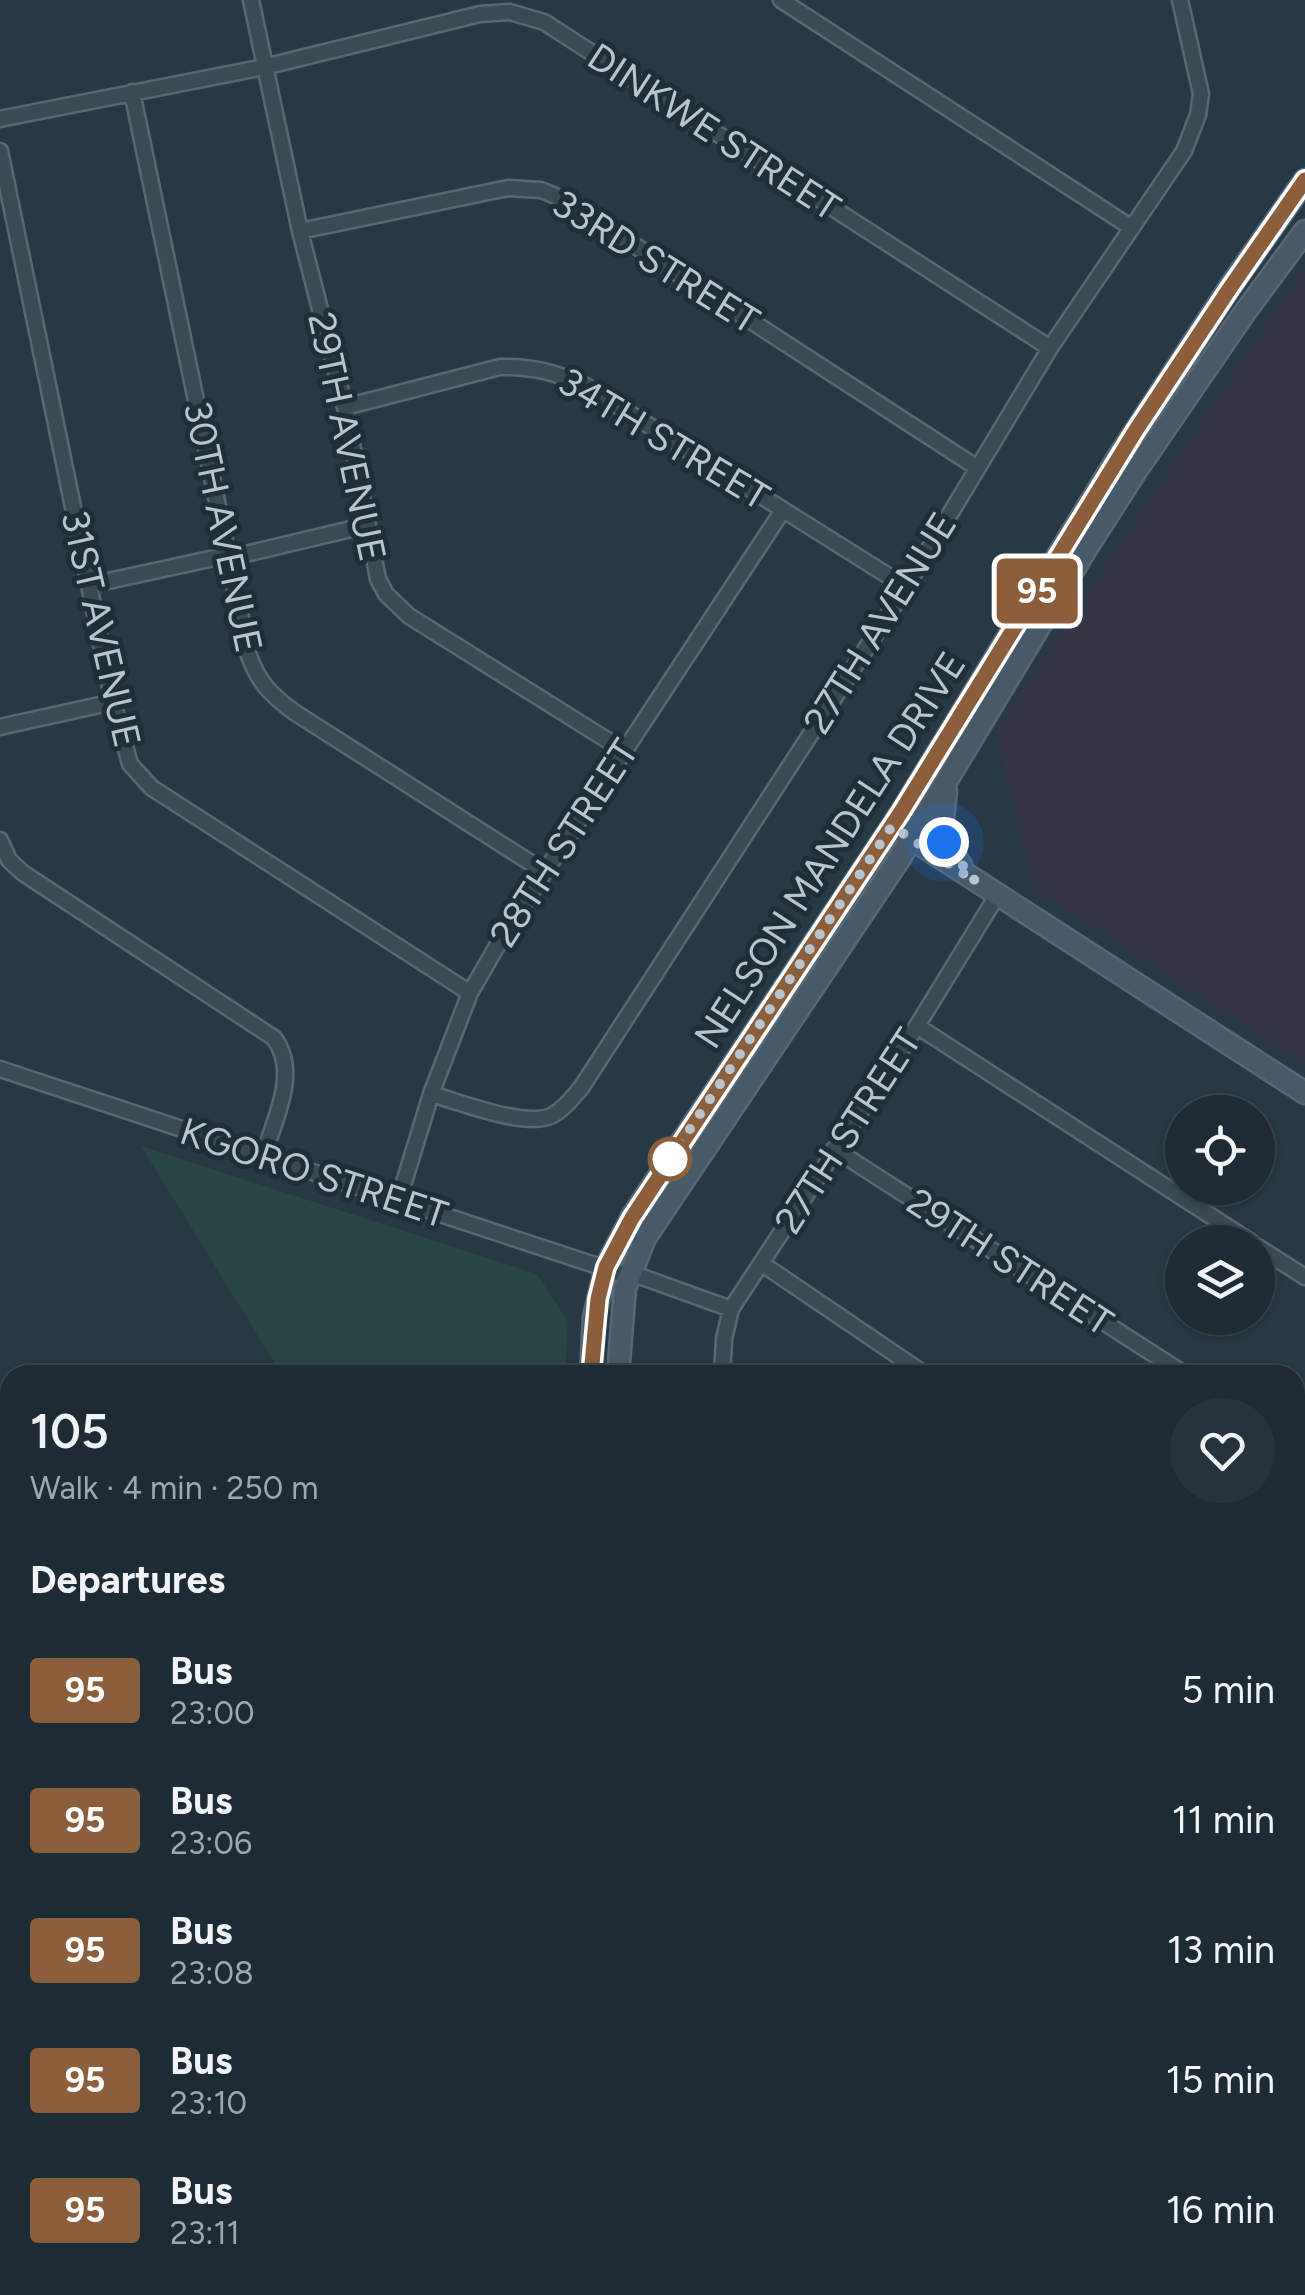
<!DOCTYPE html>
<html lang="en">
<head>
<meta charset="utf-8">
<style>
	body { margin:0; font-family:Figtree,sans-serif; background:#25333c; color:#f1f3f6; height:100vh; display:flex; flex-direction:column; font-size:38px; white-space:nowrap }
	* { box-sizing:border-box; margin:0 }
	p { font-size:32px; color:#a0a7ac }
	.icon { flex:none; width:55px; height:55px; fill:none; stroke:currentColor; stroke-width:2; stroke-linecap:round; stroke-linejoin:round }
	.map { position:relative; flex:1; overflow:hidden }
	.side { position:absolute; left:0px; top:1365px; width:1305px; height:930px; display:flex; flex-direction:column; background:#1c2b34; border-radius:30px 30px 0 0; box-shadow:0 2px 8px #0004,0 0 0 2px #3a474f }
	.side>* { flex:none }
	.badge { padding:0 20px; border-radius:8px; font-size:35px; line-height:65px }
	.controls { position:absolute; left:1165px; top:1095px; display:grid; gap:20px }
	.controls a { display:grid; place-items:center; width:110px; height:110px; border-radius:50%; background:#1c2b34; box-shadow:0 2px 8px #0004,0 0 0 2px #3a474f; font-size:50px }
	.you { position:absolute; width:50px; height:50px; margin:-25px; border:8px solid #fff; border-radius:50%; background:#1a73e8; box-shadow:0 0 0 15px #1a73e833 }
	.map>.badge { position:absolute; translate:-50% -50%; box-shadow:0 0 0 5px #fff }
	h2 { padding:0 30px; font-size:38px; line-height:90px }
	.round { display:grid; place-items:center; flex:none; width:105px; height:105px; border-radius:52px; background:#25333c }
	.head { display:flex; align-items:center; justify-content:space-between; height:170px; padding:0 30px }
	h1 { font-size:48px; font-weight:600; line-height:75px }
	ul { padding:0; list-style:none }
	li { display:flex; align-items:center; gap:30px; height:130px; padding:0 30px }
	li div { flex:1 }
	li b { display:block; font-size:38px }
	li em { font-style:normal }
	li .badge { min-width:110px; font-weight:700; text-align:center }
	.map>svg:first-child { display:block }
</style>
</head>
<body>
<div class="map">
<svg width="1305" height="2295" viewBox="0 0 1305 2295">
	<rect width="100%" height="100%" fill="#263945"/>
	<path fill="#333445" d="M1305 267V1065L1033 888 995 730Z"/>
	<path fill="#284644" d="M141 1146 537 1274 568 1321 565 1375H282Z"/>
	<g fill="none" stroke-linecap="round" stroke-linejoin="round">
		<defs>
			<path id="street" d="M251 0 300 231 345 407 378 579 386 594 409 616 623 750
				M781 0 1132 228
				M132 92 249 656C259 683 271 695 294 712L545 872
				M0 119 264 67 480 14 510 12 544 22 1050 348
				M0 151 113 702 130 764 152 788 470 993
				M300 231 508 188 541 190 563 199 976 467
				M345 407 500 367C533 366 557 373 586 386L906 587
				M229 558 368 525
				M90 585 228 555
				M0 727 113 702
				M0 840 9 860 23 873 274 1038C300 1073 274 1120 263 1157
				M917 1026 1251 1242
				M0 1069 628 1276 642 1277 731 1309
				M431 1094C460 1102 527 1129 553 1115 564 1109 573 1097 581 1088L906 587 1050 348 1184 151 1198 115 1201 94 1180 0
				M834 1149 1186 1375
				M398 1202 431 1094 470 993 504 934 783 510
				M1258 1247 1305 1277
				M761 1263 926 1375
				M722 1375 724 1339 731 1309 917 1026 998 894
				M1295 1444 1305 1451
				M1295 1618 1305 1624
				M1295 1784 1305 1790
				M1295 1868 1305 1853
				M0 2153H10
				M647 2285 830 2295
				M0 2291 77 2295
				M153 2295 154 2285
				M302 2295V2285
				M441 2295 442 2285
				M1112 2295 1114 2285"/>
			<path id="secondary" d="M946 791 941 836 961 865
				M904 834 1305 1093
				M591 1375 594 1317 606 1267 632 1217 901 813 1117 459 1230 287 1305 180
				M618 1375 625 1288 645 1238 900 858 1086 549 1136 471 1245 312 1305 231
				M542 2295 543 2285
				M569 2295 570 2285"/>
		</defs>
		<use href="#street" stroke="#596772" stroke-width="19"/>
		<use href="#secondary" stroke="#596772" stroke-width="25"/>
		<use href="#street" stroke="#3a4a54" stroke-width="14"/>
		<use href="#secondary" stroke="#485967" stroke-width="20"/>
	</g>
	<g fill="none" stroke-linecap="round" stroke-linejoin="round">
		<defs>
			<path id="line" d="M591 1375 598 1299 606 1267 632 1218 901 812 1136 430 1230 288 1305 180"/>
		</defs>
		<use href="#line" stroke="#fff" stroke-width="22"/>
		<use href="#line" stroke="#8b5e3c" stroke-width="15"/>
		<path stroke="#b8c4ce" stroke-width="10" stroke-dasharray="0 18" d="M670 1159 892 826 976 882 944 842"/>
	</g>
	<circle fill="#fff" stroke="#8b5e3c" stroke-width="5" cx="670" cy="1159" r="20"/>
	<g text-anchor="middle" stroke-width="10" stroke-linejoin="round" paint-order="stroke">
		<g font-size="38" fill="#b8c4ce" stroke="#1f2f3a">
			<text transform="translate(714 132) rotate(33)" y="13">DINKWE STREET</text>
			<text transform="translate(656 262) rotate(32)" y="13">33RD STREET</text>
			<text transform="translate(347 437) rotate(78)" y="13">29TH AVENUE</text>
			<text transform="translate(664 439) rotate(31)" y="13">34TH STREET</text>
			<text transform="translate(223 527) rotate(78)" y="13">30TH AVENUE</text>
			<text transform="translate(880 623) rotate(-58)" y="13">27TH AVENUE</text>
			<text transform="translate(101 629) rotate(77)" y="13">31ST AVENUE</text>
			<text transform="translate(564 843) rotate(-57)" y="13">28TH STREET</text>
			<text transform="translate(830 850) rotate(-57)" y="13">NELSON MANDELA DRIVE</text>
			<text transform="translate(848 1131) rotate(-57)" y="13">27TH STREET</text>
			<text transform="translate(314 1173) rotate(18)" y="13">KGORO STREET</text>
			<text transform="translate(1010 1262) rotate(33)" y="13">29TH STREET</text>
		</g>
	</g>
</svg>
<div class="controls">
<a><svg class="icon" aria-label="locate" viewBox="0 0 24 24"><circle cx="12" cy="12" r="6"/><path d="M12 2v4M12 18v4M2 12h4M18 12h4"/></svg></a>
<a><svg class="icon" aria-label="layers" viewBox="0 0 24 24"><path d="M12 4l9 5-9 5-9-5zM3 14l9 5 9-5"/></svg></a>
</div>
<div class="you" style="left:944px;top:842px"></div>
<b class="badge" style="left:1037px;top:591px;background:#8b5e3c;color:#fff">95</b>
<section class="side">
<div class="head"><div><h1>105</h1><p>Walk · 4 min · 250 m</p></div><a class="round"><svg class="icon" aria-label="heart" viewBox="0 0 24 24"><path d="M12 20l-8-8c-3-5 5-10 8-4 3-6 11-1 8 4z"/></svg></a></div>
<h2>Departures</h2>
<ul>
<li><span class="badge" style="background:#8b5e3c;color:#fff">95</span><div><b>Bus</b><p>23:00</p></div><em>5 min</em></li>
<li><span class="badge" style="background:#8b5e3c;color:#fff">95</span><div><b>Bus</b><p>23:06</p></div><em>11 min</em></li>
<li><span class="badge" style="background:#8b5e3c;color:#fff">95</span><div><b>Bus</b><p>23:08</p></div><em>13 min</em></li>
<li><span class="badge" style="background:#8b5e3c;color:#fff">95</span><div><b>Bus</b><p>23:10</p></div><em>15 min</em></li>
<li><span class="badge" style="background:#8b5e3c;color:#fff">95</span><div><b>Bus</b><p>23:11</p></div><em>16 min</em></li>
</ul>
</section>
</div>
</body>
</html>
